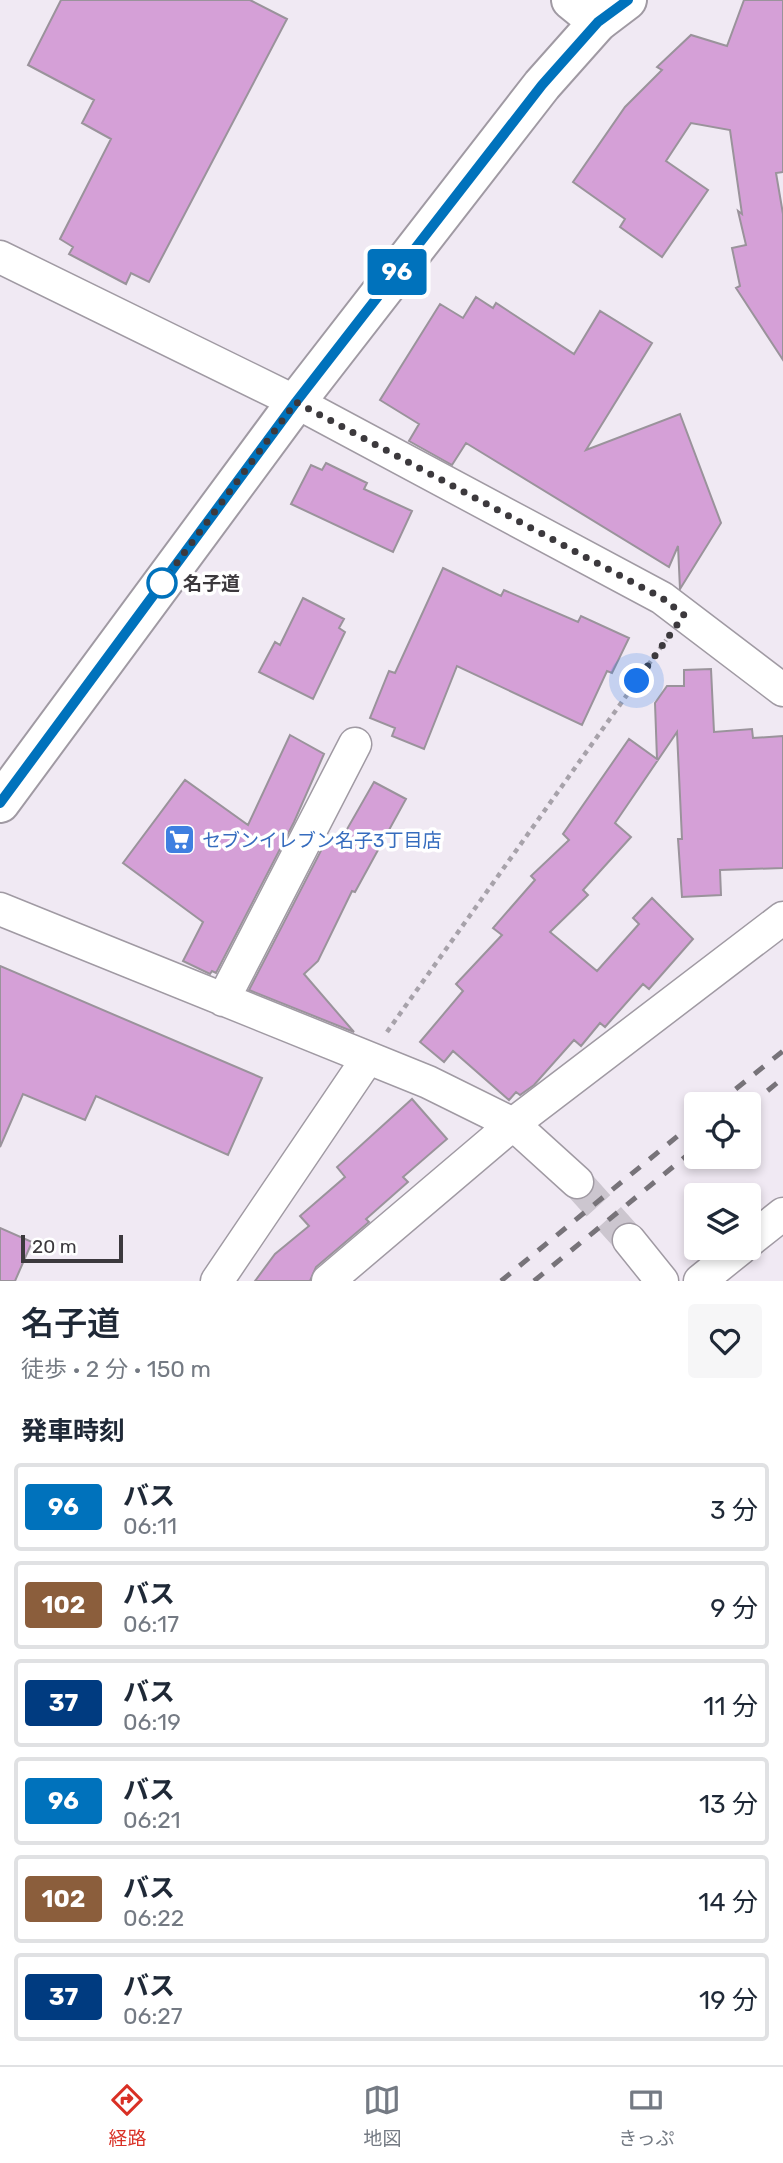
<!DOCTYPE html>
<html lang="ja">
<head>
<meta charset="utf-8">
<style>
	body { margin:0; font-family:Rubik,"Noto Sans JP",sans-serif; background:#f6f6f7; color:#1f2937; height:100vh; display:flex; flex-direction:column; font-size:26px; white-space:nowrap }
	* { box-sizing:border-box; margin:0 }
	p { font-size:23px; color:#747a83 }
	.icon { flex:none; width:38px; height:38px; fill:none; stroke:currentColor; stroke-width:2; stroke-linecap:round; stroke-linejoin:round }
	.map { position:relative; height:1281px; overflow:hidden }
	.sheet { display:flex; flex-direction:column; background:#fff; flex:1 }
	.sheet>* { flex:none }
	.badge { padding:0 14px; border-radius:5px; font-size:24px; line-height:46px }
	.fabs { position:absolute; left:684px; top:1092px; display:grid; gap:14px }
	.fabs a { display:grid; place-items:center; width:77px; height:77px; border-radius:7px; background:#fff; box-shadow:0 4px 10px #0003; font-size:35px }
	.scale { position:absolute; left:21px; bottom:18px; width:102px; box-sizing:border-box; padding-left:7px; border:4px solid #3c393d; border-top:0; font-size:19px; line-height:24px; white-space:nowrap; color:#3c393d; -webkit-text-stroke:5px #fff; paint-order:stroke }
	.you { position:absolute; width:35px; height:35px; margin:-18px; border:5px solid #fff; border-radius:50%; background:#1a73e8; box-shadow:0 0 0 10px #1a73e833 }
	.map>.badge { position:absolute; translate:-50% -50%; box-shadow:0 0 0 4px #fff }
	h2 { padding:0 21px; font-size:26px; line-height:63px }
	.round { display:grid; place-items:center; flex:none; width:74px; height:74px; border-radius:7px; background:#f6f6f7 }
	.summary { display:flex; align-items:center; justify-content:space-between; height:119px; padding:0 21px }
	h1 { font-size:33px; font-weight:600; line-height:52px }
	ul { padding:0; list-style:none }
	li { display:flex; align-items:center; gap:21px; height:88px; margin:0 14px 10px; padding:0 7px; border:4px solid #e0e1e3; border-radius:7px }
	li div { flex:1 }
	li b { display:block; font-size:26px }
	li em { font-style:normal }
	li .badge { min-width:77px; font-weight:700; text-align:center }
	.menu { display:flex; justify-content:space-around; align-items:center; height:98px; border-top:2px solid #e0e1e3; background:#fff; font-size:19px; color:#747a83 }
	.menu a { display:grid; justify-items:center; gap:4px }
	.menu .current { color:#d93025 }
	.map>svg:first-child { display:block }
</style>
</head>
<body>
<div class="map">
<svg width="783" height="1281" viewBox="0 0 783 1281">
	<rect width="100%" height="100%" fill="#f0e9f3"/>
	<path fill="#d5a0d7" stroke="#9a939b" stroke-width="2" d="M61 0H250L287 19 149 282 131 273 126 284 69 254 73 247 60 239 111 139 82 123 94 100 28 65Z
		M744 0H783V172L776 173 783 214V360L736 288 740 286 732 248 746 245 738 211 742 214 730 130 691 123 666 161 708 190 662 257 620 227 625 219 573 182 625 107 662 70 657 67 691 35 727 46Z
		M476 297 493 308 496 303 574 354 600 311 652 343 586 450 680 414 721 523 680 589 678 546 669 567 466 443 452 465 409 441 419 424 380 400 440 304 463 318Z
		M326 463 367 483 364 489 412 511 393 552 291 504 311 465 322 470Z
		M443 568 501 596 504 590 578 622 581 616 629 638 612 673 607 671 582 725 457 666 424 749 392 736 395 728 370 718 389 671 395 673Z
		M303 598 344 619 339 628 345 632 313 699 259 672 275 642 280 645Z
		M711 669 714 732 752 729 753 738 783 736V868L720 870 721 895 682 897 678 839H682L677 732 615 823 631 837 583 890 588 895 550 932 597 971 639 924 633 918 652 898 693 939 649 989 643 984 605 1027 600 1023 581 1046 574 1040 534 1085 520 1095 516 1092 509 1100 453 1051 444 1062 420 1042 463 991 456 984 502 935 493 928 535 880 531 876 569 840 563 834 629 739 657 759 655 703 667 686H684V670Z
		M290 735 324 754 294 822 216 973 212 971 210 974 183 961 203 922 123 863 185 780 248 825Z
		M374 782 406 799 355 892 352 891 318 961 304 974 354 1032 249 990 327 839 338 845Z
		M0 966 262 1078 228 1155 96 1096 85 1120 23 1094 0 1147Z
		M412 1099 447 1139 403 1177 408 1182 366 1219 369 1222 316 1267 310 1281H255L275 1254 309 1226 300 1216 345 1177 337 1167Z
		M0 1228 32 1242 15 1281H0Z"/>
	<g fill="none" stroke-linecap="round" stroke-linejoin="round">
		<path stroke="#ccc6cf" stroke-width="32" stroke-dasharray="32 16" stroke-linecap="butt" d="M577 1182 629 1240"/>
		<defs>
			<path id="minor" d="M0 257 296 402 662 598 783 690
				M0 909 428 1082 513 1124 577 1182
				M223 1000 355 744
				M629 1240 662 1281
				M749 1241 783 1214
				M217 1281 368 1058
				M328 1281 513 1124 783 918
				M700 1281 741 1248"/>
			<path id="tertiary" d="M571 0 598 22"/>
			<path id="secondary" d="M0 803 296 402 542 85 598 22 627 0"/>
		</defs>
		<use href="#minor" stroke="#a09aa3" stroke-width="35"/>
		<use href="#tertiary" stroke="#a09aa3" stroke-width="42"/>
		<use href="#secondary" stroke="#a09aa3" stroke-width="42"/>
		<path stroke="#a7a2aa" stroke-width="4.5" stroke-dasharray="5 5" stroke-linecap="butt" d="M387 1032 666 640"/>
		<use href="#minor" stroke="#fff" stroke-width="32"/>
		<use href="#tertiary" stroke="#fff" stroke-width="38"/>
		<use href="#secondary" stroke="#fff" stroke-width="38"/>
		<path stroke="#777379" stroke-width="5" stroke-dasharray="12 12" stroke-linecap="butt" d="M717 1104 783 1051
			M749 1106 783 1078
			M501 1281 696 1121
			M534 1281 696 1148"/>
	</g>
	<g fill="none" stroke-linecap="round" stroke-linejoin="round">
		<defs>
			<path id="line" d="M0 803 296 402 542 85 598 22 628 0"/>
		</defs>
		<use href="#line" stroke="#fff" stroke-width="16"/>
		<use href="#line" stroke="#0072bc" stroke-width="10"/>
		<path stroke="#3c393d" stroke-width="7" stroke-dasharray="0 12.6" d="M162 583 296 402 662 598 684 615 637 681"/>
	</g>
	<defs>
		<symbol id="supermarket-square" viewBox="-11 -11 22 22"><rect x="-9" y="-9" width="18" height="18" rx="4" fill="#3f7fe0" stroke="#fff"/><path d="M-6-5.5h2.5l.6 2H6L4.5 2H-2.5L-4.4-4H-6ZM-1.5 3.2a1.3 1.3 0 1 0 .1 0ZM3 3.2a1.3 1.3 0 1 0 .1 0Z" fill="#fff"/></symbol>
	</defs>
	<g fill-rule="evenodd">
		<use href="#supermarket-square" x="162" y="822" width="35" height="35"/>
	</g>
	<circle fill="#fff" stroke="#0072bc" stroke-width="3.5" cx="162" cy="583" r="14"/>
	<g text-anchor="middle" stroke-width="7" stroke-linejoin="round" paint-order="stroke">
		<g font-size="19" font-weight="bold" fill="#3c393d" stroke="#fff" text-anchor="start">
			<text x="183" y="590">名子道</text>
		</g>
		<g font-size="19" fill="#366cbe" stroke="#fff" text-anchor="start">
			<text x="202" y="847">セブンイレブン名子3丁目店</text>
		</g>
	</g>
</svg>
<div class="fabs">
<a><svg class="icon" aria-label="locate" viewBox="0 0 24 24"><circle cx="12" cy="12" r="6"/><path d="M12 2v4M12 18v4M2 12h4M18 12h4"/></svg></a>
<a><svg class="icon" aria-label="layers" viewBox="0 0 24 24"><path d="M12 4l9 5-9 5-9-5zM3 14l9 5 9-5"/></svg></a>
</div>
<div class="scale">20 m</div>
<div class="you" style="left:637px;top:681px"></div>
<b class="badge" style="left:397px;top:272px;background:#0072bc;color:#fff">96</b>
</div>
<section class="sheet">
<div class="summary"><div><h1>名子道</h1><p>徒歩 · 2 分 · 150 m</p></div><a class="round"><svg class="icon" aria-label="heart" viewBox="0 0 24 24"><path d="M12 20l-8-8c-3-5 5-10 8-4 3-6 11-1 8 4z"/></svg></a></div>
<h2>発車時刻</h2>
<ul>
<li><span class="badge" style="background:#0072bc;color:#fff">96</span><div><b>バス</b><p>06:11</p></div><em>3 分</em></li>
<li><span class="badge" style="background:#8b5e3c;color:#fff">102</span><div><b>バス</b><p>06:17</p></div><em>9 分</em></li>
<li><span class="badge" style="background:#003b80;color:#fff">37</span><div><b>バス</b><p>06:19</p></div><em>11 分</em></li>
<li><span class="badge" style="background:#0072bc;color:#fff">96</span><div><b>バス</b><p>06:21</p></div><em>13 分</em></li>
<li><span class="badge" style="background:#8b5e3c;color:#fff">102</span><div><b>バス</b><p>06:22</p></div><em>14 分</em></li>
<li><span class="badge" style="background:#003b80;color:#fff">37</span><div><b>バス</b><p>06:27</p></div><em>19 分</em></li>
</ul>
</section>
<nav class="menu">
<a class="current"><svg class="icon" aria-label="directions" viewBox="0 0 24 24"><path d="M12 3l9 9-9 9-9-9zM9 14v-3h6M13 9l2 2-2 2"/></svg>経路</a>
<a><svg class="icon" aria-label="map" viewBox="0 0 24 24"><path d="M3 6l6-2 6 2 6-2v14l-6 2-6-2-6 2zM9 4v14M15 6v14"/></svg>地図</a>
<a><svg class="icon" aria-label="tickets" viewBox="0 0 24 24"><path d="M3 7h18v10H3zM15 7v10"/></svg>きっぷ</a>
</nav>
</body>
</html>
